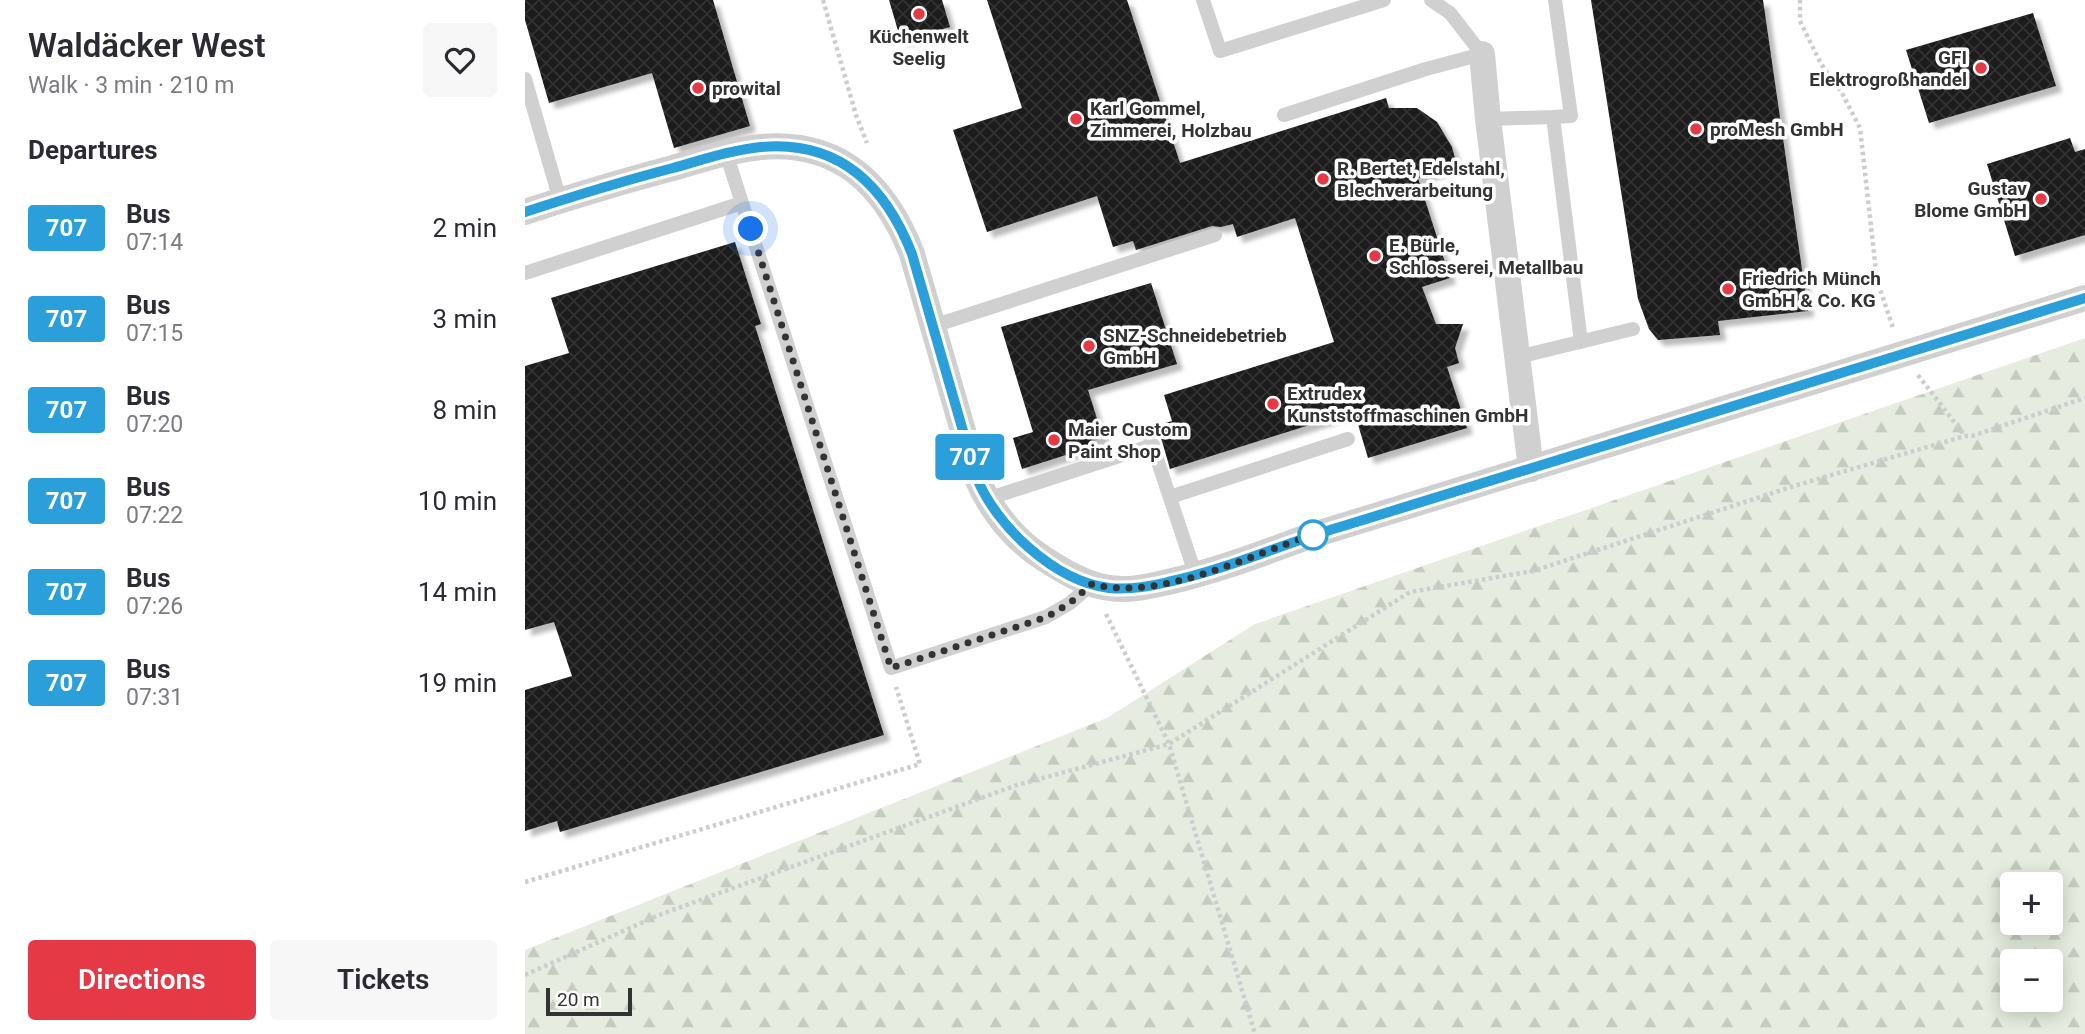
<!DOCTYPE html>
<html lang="en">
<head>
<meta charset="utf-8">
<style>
	body { margin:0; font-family:Roboto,sans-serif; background:#f7f7f7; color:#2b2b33; height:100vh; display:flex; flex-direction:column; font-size:26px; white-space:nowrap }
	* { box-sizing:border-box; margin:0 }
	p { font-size:23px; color:#7c7c81 }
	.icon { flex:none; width:38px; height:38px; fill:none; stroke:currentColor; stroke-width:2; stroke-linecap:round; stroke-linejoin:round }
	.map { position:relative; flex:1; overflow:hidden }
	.sheet { display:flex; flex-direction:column; background:#fff; width:525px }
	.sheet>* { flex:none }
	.badge { padding:0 14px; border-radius:5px; font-size:24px; line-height:46px }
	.fabs { position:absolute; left:1475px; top:872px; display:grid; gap:14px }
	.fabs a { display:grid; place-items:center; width:63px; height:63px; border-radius:7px; background:#fff; box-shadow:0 4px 18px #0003; font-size:35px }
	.scale { position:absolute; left:21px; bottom:18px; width:86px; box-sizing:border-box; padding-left:7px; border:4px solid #333; border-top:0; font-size:19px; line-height:24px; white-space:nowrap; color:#333; -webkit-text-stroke:5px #fff; paint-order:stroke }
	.you { position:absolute; width:35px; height:35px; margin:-18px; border:5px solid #fff; border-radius:50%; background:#1a73e8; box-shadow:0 0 0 10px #1a73e833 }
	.map>.badge { position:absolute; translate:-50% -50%; box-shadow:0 0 0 4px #fff }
	h2 { padding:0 28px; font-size:26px; line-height:63px }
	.round { display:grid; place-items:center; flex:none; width:74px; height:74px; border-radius:7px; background:#f7f7f7 }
	.headline { display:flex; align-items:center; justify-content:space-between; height:119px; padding:0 28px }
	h1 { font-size:33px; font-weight:600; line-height:52px }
	.button { display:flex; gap:14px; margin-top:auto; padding:14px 28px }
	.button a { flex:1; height:80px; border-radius:7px; background:#e63946; color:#fff; font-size:28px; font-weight:600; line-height:80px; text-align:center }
	.button a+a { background:#f7f7f7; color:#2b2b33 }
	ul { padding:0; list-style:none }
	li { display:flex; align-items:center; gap:21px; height:91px; padding:0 28px }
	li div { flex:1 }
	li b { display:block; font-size:26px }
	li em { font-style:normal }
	li .badge { min-width:77px; font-weight:700; text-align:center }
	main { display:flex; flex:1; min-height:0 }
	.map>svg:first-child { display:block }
</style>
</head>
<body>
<main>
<section class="sheet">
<div class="headline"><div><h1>Waldäcker West</h1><p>Walk · 3 min · 210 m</p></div><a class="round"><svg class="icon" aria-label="heart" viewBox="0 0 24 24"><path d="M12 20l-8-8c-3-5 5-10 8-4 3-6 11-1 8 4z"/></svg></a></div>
<h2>Departures</h2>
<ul>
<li><span class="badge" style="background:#2b9fd9;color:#fff">707</span><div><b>Bus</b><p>07:14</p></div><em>2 min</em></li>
<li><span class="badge" style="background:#2b9fd9;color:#fff">707</span><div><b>Bus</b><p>07:15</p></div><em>3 min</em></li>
<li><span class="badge" style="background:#2b9fd9;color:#fff">707</span><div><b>Bus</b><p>07:20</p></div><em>8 min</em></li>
<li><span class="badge" style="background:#2b9fd9;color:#fff">707</span><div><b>Bus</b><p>07:22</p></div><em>10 min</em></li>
<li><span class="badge" style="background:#2b9fd9;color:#fff">707</span><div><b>Bus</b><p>07:26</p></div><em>14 min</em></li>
<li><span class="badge" style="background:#2b9fd9;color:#fff">707</span><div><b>Bus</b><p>07:31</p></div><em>19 min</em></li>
</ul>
<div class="button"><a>Directions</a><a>Tickets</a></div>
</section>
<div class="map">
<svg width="1560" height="1034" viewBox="0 0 1560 1034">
	<defs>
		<pattern id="forest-firs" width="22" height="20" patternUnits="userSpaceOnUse" patternTransform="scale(1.75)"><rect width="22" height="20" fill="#e6ecdf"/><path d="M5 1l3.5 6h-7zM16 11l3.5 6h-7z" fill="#c6cbc0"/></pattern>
		<pattern id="building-cross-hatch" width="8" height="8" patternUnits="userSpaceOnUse" patternTransform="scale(1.75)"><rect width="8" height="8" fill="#1a1a1a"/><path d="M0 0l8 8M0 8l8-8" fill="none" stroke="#333"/></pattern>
		<filter id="shadow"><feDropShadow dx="6" dy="6" stdDeviation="2" flood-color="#0004"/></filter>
	</defs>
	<rect width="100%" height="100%" fill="#fff"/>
	<path fill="url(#forest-firs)" fill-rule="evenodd" d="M1560 338V1034H0V950L582 718 730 624ZM1488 884H1526V922H1488ZM1488 961H1526V999H1488Z"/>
	<path fill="url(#building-cross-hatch)" filter="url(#shadow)" d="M0 0H188L225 126 149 148 127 73 24 103 0 20Z
		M364 0H417L425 27 376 41Z
		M462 0H602L655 163 861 98 864 108H892L912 122 927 147 932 166 893 178 925 278 897 287 911 324H938L930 348 934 363 922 367 942 428 843 458 829 411 645 469 637 441 629 426 647 421 639 395 809 342 770 218 712 237 708 224 696 227 687 226 611 250 608 241 588 247 572 196 462 232 428 130 497 108Z
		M1066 0H1238L1283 311 1193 321 1195 335 1133 340 1124 329 1113 299Z
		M1508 13 1531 86 1404 123 1381 50Z
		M1545 138 1550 152 1560 149V235L1490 256 1462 164Z
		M210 242 236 324 230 326 359 735 35 832 32 821 0 831V690L47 676 29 622 0 630V366L44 353 26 298Z
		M626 283 652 364 563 390 578 438 564 442 566 447 497 469 488 438 508 432 476 327Z"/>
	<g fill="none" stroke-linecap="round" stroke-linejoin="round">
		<path stroke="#cdcdcd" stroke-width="4.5" stroke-dasharray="3.5 3.5" stroke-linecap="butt" d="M298 0 331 115 342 143
			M1275 0V21L1296 64 1317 93 1335 128 1352 280 1368 328
			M1393 375 1440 436
			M581 614 644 744 730 1034
			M0 882 395 764 371 687
			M0 975 134 915 492 785 644 744 885 592 1008 571 1269 486 1440 436H1447L1560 398"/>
		<path stroke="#d0d0d0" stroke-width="14" d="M678 0 695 51 859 0
			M0 79 35 200
			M759 115 901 69 957 54 925 13 906 0
			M1028 117 1046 116 1030 0
			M963 119 1028 117 1056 342
			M201 153 366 668 521 617 545 603 567 584
			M0 273 217 203
			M408 326 690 235
			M993 357 1108 329
			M625 438 671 576
			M645 497 823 439
			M462 499 628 445"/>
		<path stroke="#d0d0d0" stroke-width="26" d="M957 54 963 119 1006 469
			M0 212C49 196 98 181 148 168 176 160 206 150 236 147 314 140 360 185 387 254L451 476C465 510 490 541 521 560 540 572 558 583 579 587 601 592 621 587 643 582 692 571 738 553 785 536L1560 298"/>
	</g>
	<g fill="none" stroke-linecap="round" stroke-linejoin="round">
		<defs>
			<path id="line" d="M0 212C49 196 98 181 148 168 177 160 206 150 236 147 314 140 360 185 387 254L451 476C470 525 529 581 584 588 605 590 623 587 643 582 703 569 757 544 815 527 1064 452 1312 374 1560 298"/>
		</defs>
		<use href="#line" stroke="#fff" stroke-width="16"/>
		<use href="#line" stroke="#2b9fd9" stroke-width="10"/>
		<path stroke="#333" stroke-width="7" stroke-dasharray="0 12.6" d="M226 229 366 668 522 617 545 603 567 584C636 602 723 555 788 535"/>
	</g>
	<g fill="#e63946" stroke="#fff" stroke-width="2.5">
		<circle cx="394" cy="14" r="7"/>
		<circle cx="1456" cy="68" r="7"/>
		<circle cx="173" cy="88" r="7"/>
		<circle cx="551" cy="119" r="7"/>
		<circle cx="1171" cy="129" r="7"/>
		<circle cx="798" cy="179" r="7"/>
		<circle cx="1516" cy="199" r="7"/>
		<circle cx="850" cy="256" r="7"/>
		<circle cx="1203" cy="289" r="7"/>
		<circle cx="564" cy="346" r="7"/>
		<circle cx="748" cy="404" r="7"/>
		<circle cx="529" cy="440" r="7"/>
	</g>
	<circle fill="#fff" stroke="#2b9fd9" stroke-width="3.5" cx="788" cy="535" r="14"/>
	<g text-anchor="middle" stroke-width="7" stroke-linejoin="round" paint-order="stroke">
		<g font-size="19" font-weight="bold" fill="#333" stroke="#fff" text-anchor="start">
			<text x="394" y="43" text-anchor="middle">Küchenwelt<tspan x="394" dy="22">Seelig</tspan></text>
			<text x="1442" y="64" text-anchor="end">GFI<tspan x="1442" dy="22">Elektrogroßhandel</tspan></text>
			<text x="187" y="95">prowital</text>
			<text x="565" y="115">Karl Gommel,<tspan x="565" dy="22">Zimmerei, Holzbau</tspan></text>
			<text x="1185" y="136">proMesh GmbH</text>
			<text x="812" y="175">R. Bertet, Edelstahl,<tspan x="812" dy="22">Blechverarbeitung</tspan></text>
			<text x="1502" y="195" text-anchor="end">Gustav<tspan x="1502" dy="22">Blome GmbH</tspan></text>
			<text x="864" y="252">E. Bürle,<tspan x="864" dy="22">Schlosserei, Metallbau</tspan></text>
			<text x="1217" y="285">Friedrich Münch<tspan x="1217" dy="22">GmbH &amp; Co. KG</tspan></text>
			<text x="578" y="342">SNZ-Schneidebetrieb<tspan x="578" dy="22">GmbH</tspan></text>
			<text x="762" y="400">Extrudex<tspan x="762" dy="22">Kunststoffmaschinen GmbH</tspan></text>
			<text x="543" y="436">Maier Custom<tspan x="543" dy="22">Paint Shop</tspan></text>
		</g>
	</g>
</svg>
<div class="fabs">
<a>+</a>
<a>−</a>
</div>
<div class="scale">20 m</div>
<div class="you" style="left:226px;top:229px"></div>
<b class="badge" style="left:445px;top:457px;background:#2b9fd9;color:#fff">707</b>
</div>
</main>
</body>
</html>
